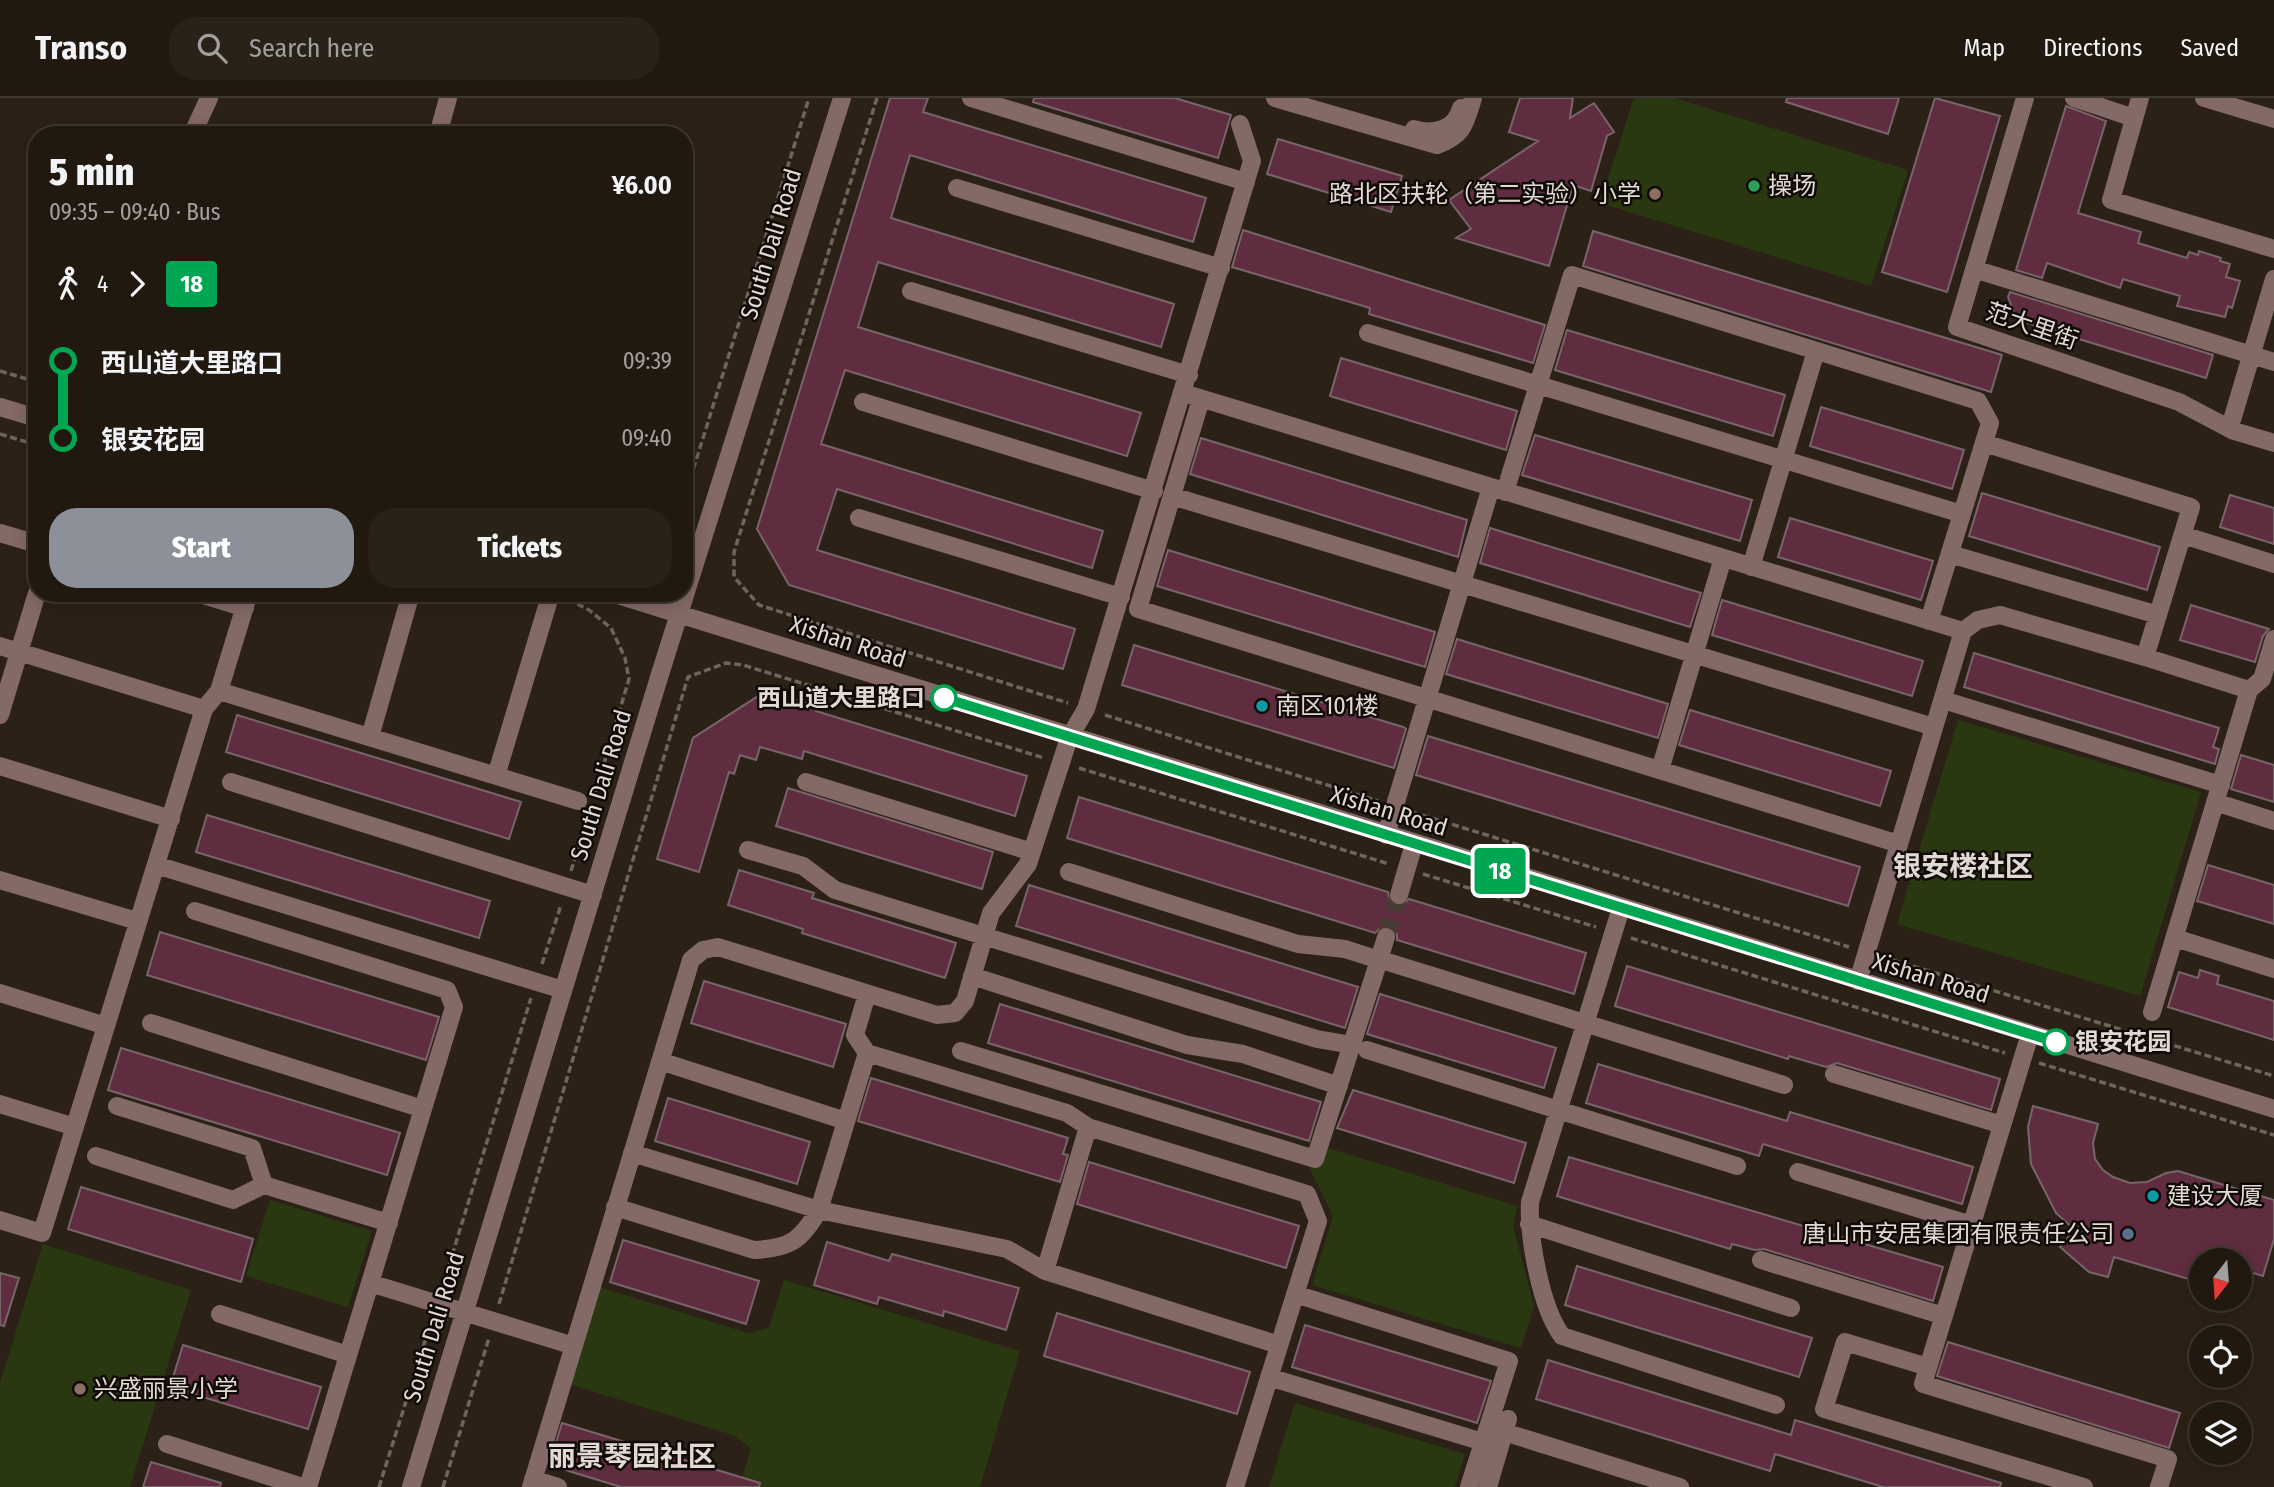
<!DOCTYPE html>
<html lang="en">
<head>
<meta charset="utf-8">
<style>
	body { margin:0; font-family:"Fira Sans Condensed","Noto Sans SC",sans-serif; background:#292219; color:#f1f3f6; height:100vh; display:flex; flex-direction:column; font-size:26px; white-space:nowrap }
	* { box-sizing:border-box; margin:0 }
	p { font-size:23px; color:#a2a09f }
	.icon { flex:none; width:38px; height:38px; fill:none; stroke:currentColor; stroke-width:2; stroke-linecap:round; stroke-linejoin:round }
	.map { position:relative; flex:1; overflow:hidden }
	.details { position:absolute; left:28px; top:28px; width:665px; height:476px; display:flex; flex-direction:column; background:#211910; border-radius:28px; box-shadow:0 4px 18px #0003,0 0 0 2px #3e3830 }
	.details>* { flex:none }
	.badge { padding:0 14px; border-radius:5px; font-size:24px; line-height:46px }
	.needle { width:46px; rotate:197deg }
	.fabs { position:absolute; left:2189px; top:1150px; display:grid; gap:14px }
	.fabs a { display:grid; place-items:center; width:63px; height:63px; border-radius:50%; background:#211910; box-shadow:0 4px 18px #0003,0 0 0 2px #3e3830; font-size:35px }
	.map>.badge { position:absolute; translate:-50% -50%; box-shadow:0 0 0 4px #fff }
	.legs { display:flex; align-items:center; gap:10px; height:77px; padding:0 21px; font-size:23px }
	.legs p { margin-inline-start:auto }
	.summary { display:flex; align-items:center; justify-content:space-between; height:119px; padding:0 21px }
	h1 { font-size:38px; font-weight:800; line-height:52px }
	.button { display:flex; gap:14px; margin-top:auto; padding:14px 21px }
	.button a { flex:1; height:80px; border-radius:28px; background:#8c9099; color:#fff; font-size:28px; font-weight:800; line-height:80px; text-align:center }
	.button a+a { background:#292219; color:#f1f3f6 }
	ul { padding:0 21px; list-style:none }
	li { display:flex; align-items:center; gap:24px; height:77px; font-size:26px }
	li i { display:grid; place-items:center; width:10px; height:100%; margin:0 9px; background:currentColor }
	li i::after { content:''; width:18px; height:18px; margin:-9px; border:5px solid; border-radius:50%; background:#211910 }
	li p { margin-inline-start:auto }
	li:first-child i { background:linear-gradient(#0000 50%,currentColor 0) }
	li:last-child i { background:linear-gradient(currentColor 50%,#0000 0) }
	header { display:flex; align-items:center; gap:42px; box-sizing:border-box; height:98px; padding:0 35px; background:#211910; border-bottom:2px solid #3e3830 }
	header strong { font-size:33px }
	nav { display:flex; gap:38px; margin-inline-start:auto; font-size:24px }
	.search { width:490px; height:63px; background:#292219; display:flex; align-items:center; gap:18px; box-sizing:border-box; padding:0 24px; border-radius:28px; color:#a2a09f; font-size:26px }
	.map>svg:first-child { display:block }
</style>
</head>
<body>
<header>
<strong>Transo</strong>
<div class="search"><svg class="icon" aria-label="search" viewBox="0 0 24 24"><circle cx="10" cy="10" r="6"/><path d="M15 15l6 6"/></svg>Search here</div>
<nav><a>Map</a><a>Directions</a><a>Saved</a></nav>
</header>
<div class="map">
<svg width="2274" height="1389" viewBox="0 0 2274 1389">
	<rect width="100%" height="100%" fill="#2c2116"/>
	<path fill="#2a3812" d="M1634 0H1674L1908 72 1871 188 1600 105Z
		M1958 622 2201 694 2140 898 1897 826Z
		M1318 1047 1517 1108 1513 1128 1534 1208 1521 1250 1312 1187 1333 1118 1310 1071Z
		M270 1102 372 1133 348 1209 246 1178Z
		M43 1146 191 1192 130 1389H0V1285Z
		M784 1182 1020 1253 980 1389H739L751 1351 736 1338 569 1286 599 1189 748 1235 769 1230Z
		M1295 1305 1465 1356 1455 1389H1269Z"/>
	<path fill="#5f2d3f" stroke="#78656b" stroke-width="2" d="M890 0H928L923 14 1206 100 1193 144 910 57 891 120 1174 206 1161 249 878 164 858 229 1141 315 1127 358 845 272 821 346 1103 433 1092 470 837 391 817 452 1075 531 1063 571 789 487 757 431Z
		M1034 0H1175L1231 17 1218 60 1033 4Z
		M1520 0H1573L1570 20 1594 5 1614 34 1607 38 1591 93 1573 87 1549 168 1456 140 1471 131 1449 102 1538 43 1509 34Z
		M1787 0H1899L1888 36 1786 4Z
		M1935 0 2000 18 1947 194 1882 174Z
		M2066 8 2106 23 2078 115 2141 134 2138 145 2187 160 2189 154 2198 157 2199 153 2221 160 2220 163 2230 166 2226 179 2240 183 2232 210 2228 208 2225 219 2177 208 2180 198 2123 181 2120 190 2047 165 2042 180 2016 172Z
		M1278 41 1402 78 1391 114 1267 76Z
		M1243 132 1545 227 1533 265 1369 216 1370 210 1232 169Z
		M1593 133 2002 257 1991 294 1583 168Z
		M2010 194 2213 257 2206 280 2017 222 2008 199Z
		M1567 232 1785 297 1773 338 1555 272Z
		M1341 260 1517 313 1506 352 1330 298Z
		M1821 309 1964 352 1952 391 1810 348Z
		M1535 337 1752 402 1740 443 1522 377Z
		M1201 340 1467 422 1458 459 1190 376Z
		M1982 395 2160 449 2147 492 1969 438Z
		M2230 397 2274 410V446L2220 429Z
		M1790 420 1933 463 1921 502 1778 459Z
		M1490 430 1701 495 1690 529 1480 465Z
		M1168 452 1435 534 1425 569 1157 488Z
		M1722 502 1923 563 1912 598 1712 537Z
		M2191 507 2269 531 2263 538 2255 564 2180 542Z
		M1457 541 1668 606 1658 640 1446 576Z
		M1134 547 1403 629 1406 631 1394 670 1122 587Z
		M1974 555 2219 630 2213 649 2219 651 2215 666 1964 589Z
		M766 593 817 608 816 613 1027 678 1015 718 804 653 802 661 760 649 756 662 740 657 734 676 729 674 699 774 657 761 693 640Z
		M1690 612 1891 673 1880 708 1679 647Z
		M237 617 521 704 509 741 226 654Z
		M1428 638 1860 769 1848 808 1416 677Z
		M2241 657 2274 667V704L2231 691Z
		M788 690 993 754 982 791 776 728Z
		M1079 699 1388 794 1390 804 1395 808H1402L1409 801 1586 855 1574 896 1397 842V836L1390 828H1383L1375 835 1067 740Z
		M207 717 490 803 479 840 196 754Z
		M2208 767 2274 787V826L2197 803Z
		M739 772 814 795 812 800 956 845 945 880 802 835 803 831 728 807Z
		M1029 787 1358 889 1345 930 1016 828Z
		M160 834 439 919 426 962 147 877Z
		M1627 868 2000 981 1991 1012 1837 965 1826 969 1789 958 1788 961 1615 908Z
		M2200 872 2219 878 2217 886 2274 903V942L2168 909 2179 874 2198 880Z
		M704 883 846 926 833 969 691 925Z
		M1380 896 1556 950 1544 990 1367 936Z
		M1000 906 1321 1004 1309 1043 988 945Z
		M121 950 400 1035 387 1077 108 992Z
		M1598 966 1787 1023 1790 1014 1973 1069 1962 1106 1763 1046 1759 1058 1586 1005Z
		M871 980 1068 1040 1063 1056 1068 1057 1060 1084 858 1023Z
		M1353 992 1526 1045 1514 1085 1337 1030Z
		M668 1000 810 1044 797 1086 655 1043Z
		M2033 1008 2098 1026 2093 1045 2095 1061 2103 1072 2113 1079 2130 1085 2147 1084 2166 1075 2178 1073 2274 1102V1141L2263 1178 2240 1171V1162H2202V1185L2114 1159 2108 1179 2089 1174 2060 1149 2075 1132 2056 1115 2031 1066 2028 1029Z
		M1569 1059 1943 1169 1933 1203 1764 1151 1755 1152 1732 1146 1730 1151 1557 1098Z
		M1089 1064 1299 1128 1286 1170 1077 1106Z
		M81 1089 253 1141 241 1184 68 1131Z
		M623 1142 759 1183 746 1226 610 1184Z
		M827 1144 889 1163 892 1156 1019 1190 1006 1232 944 1213 943 1218 879 1199 877 1206 814 1187Z
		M1577 1168 1812 1240 1799 1279 1565 1207Z
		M0 1175 19 1180 4 1228 0 1227Z
		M1057 1215 1250 1274 1237 1316 1044 1258Z
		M1305 1227 1491 1283 1477 1325 1292 1269Z
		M1948 1244 2180 1315 2169 1350 1937 1278Z
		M183 1247 321 1289 308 1331 170 1289Z
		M1548 1262 1791 1337 1795 1322 2001 1385 2000 1389H1883L1775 1356 1770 1373 1536 1301Z
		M562 1325 760 1385 759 1389H621L549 1367Z
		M151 1364 221 1385 220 1389H143Z"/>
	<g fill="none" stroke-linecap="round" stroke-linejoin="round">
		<path stroke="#473d32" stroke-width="18" stroke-dasharray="18 9" stroke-linecap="butt" d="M1386 839 1399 797"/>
		<path stroke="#6f655b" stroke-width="3.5" stroke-dasharray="7 3.5" stroke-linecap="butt" d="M877 0 734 454V479L759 507 1068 605
			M0 273 37 284
			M0 336 37 347
			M684 401 809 0
			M568 501 589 512 611 530 625 560 629 581 595 696
			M1105 617 1378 703
			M1079 670 1389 766
			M1412 714 1849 849
			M571 773 587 720
			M1423 776 1596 829
			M1631 840 2005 955
			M1883 859 2274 978
			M542 866 561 807
			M2039 965 2274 1037
			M443 1187 531 900
			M499 1206 688 579 726 565 743 567 1044 660
			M379 1389 432 1221
			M443 1389 489 1240"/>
		<path stroke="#846a67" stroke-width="18" d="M971 0 1246 84
			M1275 0 1437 47C1464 37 1465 26 1473 0
			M2025 0 1957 229 2179 304 2234 333 2274 345
			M2074 0 2134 20
			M2140 0 2111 102 2274 151
			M2204 0 2274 21
			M1414 31C1434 37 1455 32 1461 10
			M261 36 263 37
			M192 37 209 0
			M438 37 448 0
			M957 90 1221 170
			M1974 171 2274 264
			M911 193 1189 277
			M1368 235 1962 416
			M1190 297 1963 533
			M1201 301 1138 511 1899 746
			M863 304 1154 393
			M0 309 37 320
			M2232 322 2274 181
			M1505 394 1572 177 1978 303 1990 325 1929 523
			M1172 398 1934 629
			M859 420 1121 499
			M0 435 37 446
			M2183 437 2274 466
			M1950 456 2158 517
			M1751 469 1816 253
			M196 495 245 510
			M611 495 2274 1011
			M0 548 204 611
			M2145 559 2249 592 2152 914
			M2249 592 2262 581 2274 541
			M219 593 578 703
			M1943 602 2221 687
			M0 617 37 495
			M370 639 411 495
			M0 668 171 721
			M1660 672 1723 460
			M496 678 551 495
			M231 684 593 797
			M806 684 1032 754
			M2215 704 2274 723
			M1386 737 1491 389
			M748 752 803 768 835 792 1317 941 1352 947
			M156 767 563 892
			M1069 774 1298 846 1345 851 1379 862 1386 839
			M0 782 137 823
			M1399 797 1414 746
			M1621 810 1530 1104C1528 1139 1541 1210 1562 1238L1776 1307
			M195 813 447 892 454 909 308 1389
			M2175 840 2274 871
			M1391 865 1784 987
			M972 878 1187 947 1243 956 1339 988
			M1858 883 1963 533 1978 522 2000 517 2145 559 2191 409 1984 345
			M0 895 106 928 204 611 219 593 249 495
			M867 896 855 937 867 955 1067 1015 1088 1029 1307 1096 1318 1123 1235 1389
			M151 925 423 1011
			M2030 936 1923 1286 2168 1361 2159 1389
			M1367 952 1737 1068
			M961 953 1315 1061 1379 862
			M660 963 846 1023
			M1834 976 2002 1027
			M0 1006 75 1029
			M632 1055 819 1112 867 955
			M96 1058 233 1102 264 1087 252 1050 117 1008
			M1798 1074 1972 1127
			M264 1087 389 1125
			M615 1109 754 1152C791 1150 800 1143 819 1112L1007 1151 1045 1173 1279 1247
			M0 1122 42 1135 106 928
			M1529 1126 1791 1210
			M1761 1162 1944 1218
			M1045 1173 1088 1029
			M370 1185 574 1248
			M1295 1196 1509 1263 1469 1389
			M220 1216 348 1257
			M1928 1269 1845 1244 1824 1311 2084 1389
			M1269 1279 1483 1344
			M1504 1334 1680 1389
			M167 1346 303 1389
			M533 1381 558 1389
			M411 1389 661 573 842 0
			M531 1389 691 862 703 852 718 849 937 917 955 915 965 903 991 815 1028 766 1069 640 1086 611 1252 63 1240 26
			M1488 1389 1508 1321"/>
	</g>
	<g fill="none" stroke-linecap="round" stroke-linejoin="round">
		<defs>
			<path id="line-1" d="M944 600 2056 944"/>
		</defs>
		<use href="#line-1" stroke="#fff" stroke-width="16"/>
		<use href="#line-1" stroke="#00a651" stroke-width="10"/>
	</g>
	<circle fill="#2e9e5b" stroke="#100b07" stroke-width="2.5" cx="1754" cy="88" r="7"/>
	<g fill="#8d6e63" stroke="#100b07" stroke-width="2.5">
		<circle cx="1655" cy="96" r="7"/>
		<circle cx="80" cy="1291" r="7"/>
	</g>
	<g fill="#fff" stroke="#00a651" stroke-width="3.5">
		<circle cx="944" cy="600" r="12"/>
		<circle cx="2056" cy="944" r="12"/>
	</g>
	<g fill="#0f9aa8" stroke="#100b07" stroke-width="2.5">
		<circle cx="1262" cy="608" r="7"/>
		<circle cx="2153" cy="1098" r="7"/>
	</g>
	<circle fill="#5c6f8a" stroke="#100b07" stroke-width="2.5" cx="2128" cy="1136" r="7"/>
	<g text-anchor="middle" stroke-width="5" stroke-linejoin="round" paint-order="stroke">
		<g font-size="24" fill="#e1d9d3" stroke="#100b07" text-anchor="start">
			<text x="1768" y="96">操场</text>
			<text x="1641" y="104" text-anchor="end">路北区扶轮（第二实验）小学</text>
			<text x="1276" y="616">南区101楼</text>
			<text x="2167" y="1106">建设大厦</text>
			<text x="2114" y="1144" text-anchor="end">唐山市安居集团有限责任公司</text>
			<text x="94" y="1299">兴盛丽景小学</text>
		</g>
		<g font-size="24" fill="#e1d9d3" stroke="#100b07">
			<text transform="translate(771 146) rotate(-73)" y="8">South Dali Road</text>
			<text transform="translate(2032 228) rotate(19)" y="8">范大里街</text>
			<text transform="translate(848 544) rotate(18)" y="8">Xishan Road</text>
			<text transform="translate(601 687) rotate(-73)" y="8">South Dali Road</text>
			<text transform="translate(1389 713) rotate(17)" y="8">Xishan Road</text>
			<text transform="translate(1931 880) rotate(17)" y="8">Xishan Road</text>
			<text transform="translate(434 1229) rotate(-73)" y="8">South Dali Road</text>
		</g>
		<g font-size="24" font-weight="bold" fill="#e1d9d3" stroke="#100b07" text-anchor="end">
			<text x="925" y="608">西山道大里路口</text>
			<text x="2075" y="952" text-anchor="start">银安花园</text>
		</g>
		<g font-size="28" font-weight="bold" fill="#e1d9d3" stroke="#100b07">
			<text x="1963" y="778">银安楼社区</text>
			<text x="632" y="1368">丽景琴园社区</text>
		</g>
	</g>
</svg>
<div class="fabs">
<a><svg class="needle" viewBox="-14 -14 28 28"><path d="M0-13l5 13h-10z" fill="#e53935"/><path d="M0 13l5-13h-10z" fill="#a2a09f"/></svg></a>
<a><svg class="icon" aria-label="locate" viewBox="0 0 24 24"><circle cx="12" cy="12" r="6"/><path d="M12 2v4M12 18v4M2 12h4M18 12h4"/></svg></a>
<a><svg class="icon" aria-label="layers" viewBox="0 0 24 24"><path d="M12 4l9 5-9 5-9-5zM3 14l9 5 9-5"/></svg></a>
</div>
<b class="badge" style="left:1500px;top:773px;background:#00a651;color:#fff">18</b>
<section class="details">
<div class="summary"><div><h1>5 min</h1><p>09:35 – 09:40 · Bus</p></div><b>¥6.00</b></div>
<div class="legs"><svg class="icon" aria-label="walk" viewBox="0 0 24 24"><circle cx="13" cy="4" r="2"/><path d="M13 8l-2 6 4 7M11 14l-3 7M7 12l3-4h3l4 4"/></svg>4<svg class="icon" aria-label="forward" viewBox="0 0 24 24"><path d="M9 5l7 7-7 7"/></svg><b class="badge" style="background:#00a651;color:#fff">18</b></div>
<ul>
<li><i style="color:#00a651"></i><b>西山道大里路口</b><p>09:39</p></li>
<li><i style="color:#00a651"></i><b>银安花园</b><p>09:40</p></li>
</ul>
<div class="button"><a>Start</a><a>Tickets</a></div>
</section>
</div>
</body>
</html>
